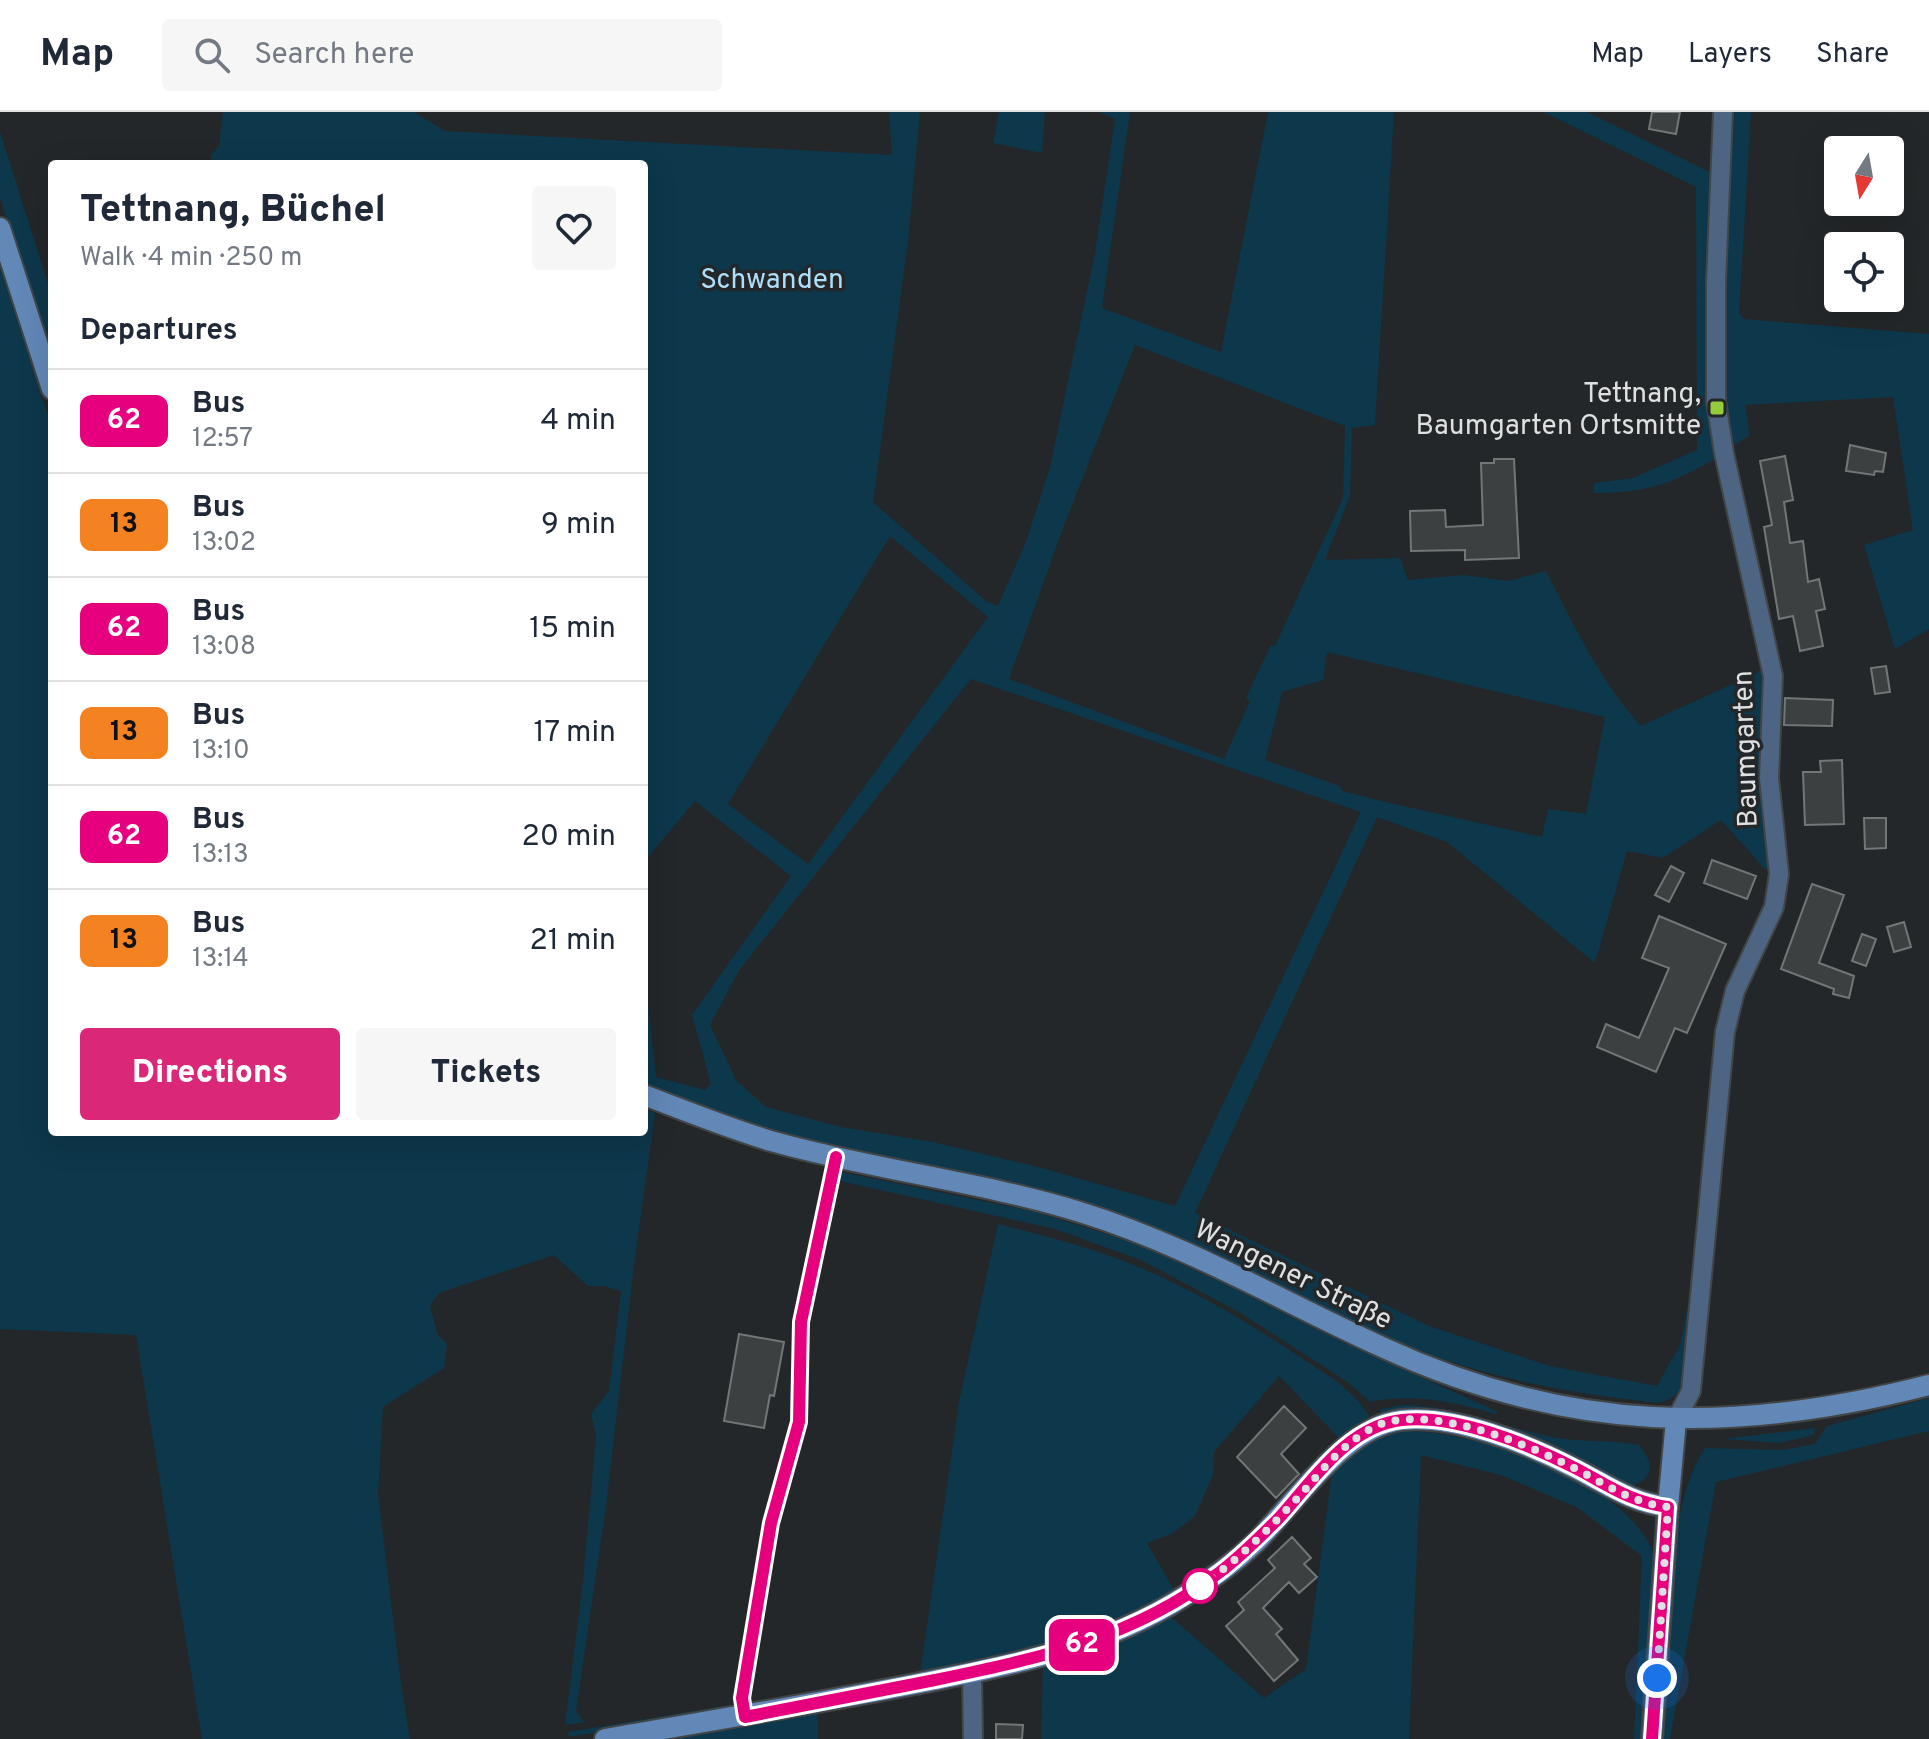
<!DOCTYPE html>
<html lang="en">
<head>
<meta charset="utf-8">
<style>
	body { margin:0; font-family:Overpass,sans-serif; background:#f6f6f7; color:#1f2937; height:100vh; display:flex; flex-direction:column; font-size:30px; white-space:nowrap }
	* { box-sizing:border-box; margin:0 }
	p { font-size:26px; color:#747a83 }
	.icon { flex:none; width:44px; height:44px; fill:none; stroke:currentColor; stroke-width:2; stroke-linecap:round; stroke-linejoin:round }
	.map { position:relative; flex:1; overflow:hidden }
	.side { position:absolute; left:48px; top:48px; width:600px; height:976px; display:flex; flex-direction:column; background:#fff; border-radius:8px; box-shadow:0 8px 32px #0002 }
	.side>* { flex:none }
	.badge { padding:0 16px; border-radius:12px; font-size:28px; line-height:52px }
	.needle { width:52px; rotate:191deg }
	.fabs { position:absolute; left:1824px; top:24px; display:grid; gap:16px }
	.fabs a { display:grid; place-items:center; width:80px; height:80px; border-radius:8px; background:#fff; box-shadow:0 8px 32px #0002; font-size:40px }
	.you { position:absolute; width:40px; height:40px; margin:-20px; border:6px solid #fff; border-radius:50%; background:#1a73e8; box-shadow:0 0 0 12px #1a73e833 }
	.map>.badge { position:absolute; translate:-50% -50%; box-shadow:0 0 0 4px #fff }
	h2 { padding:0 32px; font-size:30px; line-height:72px }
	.round { display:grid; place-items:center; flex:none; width:84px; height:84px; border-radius:8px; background:#f6f6f7 }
	.overview { display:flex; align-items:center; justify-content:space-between; height:136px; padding:0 32px }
	h1 { font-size:38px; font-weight:800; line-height:60px }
	.button { display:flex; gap:16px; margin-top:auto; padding:16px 32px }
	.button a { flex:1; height:92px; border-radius:8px; background:#db2777; color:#fff; font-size:32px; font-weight:800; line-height:92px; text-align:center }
	.button a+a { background:#f6f6f7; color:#1f2937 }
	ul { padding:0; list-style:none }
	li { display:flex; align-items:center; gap:24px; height:104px; padding:0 32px; border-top:2px solid #e0e1e3 }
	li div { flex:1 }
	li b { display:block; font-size:30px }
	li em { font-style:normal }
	li .badge { min-width:88px; font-weight:700; text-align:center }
	header { display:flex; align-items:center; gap:48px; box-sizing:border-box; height:112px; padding:0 40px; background:#fff; border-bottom:2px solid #e0e1e3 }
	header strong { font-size:38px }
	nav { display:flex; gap:44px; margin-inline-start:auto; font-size:28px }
	.search { width:560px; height:72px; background:#f6f6f7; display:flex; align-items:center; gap:20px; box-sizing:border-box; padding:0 28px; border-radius:8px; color:#747a83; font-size:30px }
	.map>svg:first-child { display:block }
</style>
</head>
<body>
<header>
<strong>Map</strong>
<div class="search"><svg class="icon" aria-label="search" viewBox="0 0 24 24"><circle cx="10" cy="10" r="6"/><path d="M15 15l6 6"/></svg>Search here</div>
<nav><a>Map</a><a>Layers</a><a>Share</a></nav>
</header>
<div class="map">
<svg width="1929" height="1627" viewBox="0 0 1929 1627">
	<rect width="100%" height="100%" fill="#242729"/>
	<path fill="#0d374b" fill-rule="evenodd" d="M223 0H414L445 19 892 43 889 0H920L908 129 873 390 986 489 998 494 1026 430 1050 355 1095 141 1115 7 1099 0H1130L1102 196 1221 240 1268 0H1394L1375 313 1352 316 1350 384 1325 448 1400 446 1408 468 1464 463 1508 469 1546 459C1574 514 1600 568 1641 614L1765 557 1774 753 1766 758 1721 708 1663 746 1627 739 1595 851 1447 730 1377 705 1195 1101 1429 1214 1550 1254 1657 1274 1680 1233 1701 1127 1683 1273C1677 1284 1670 1288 1658 1291 1583 1283 1506 1270 1434 1244 1309 1197 1198 1123 1069 1085 996 1063 919 1053 845 1037 777 1021 708 1000 644 972V880L648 890 656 965 705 978 711 972 692 903 791 764 695 689 644 750V52H211V43L219 34ZM1135 233 1345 314 1343 386 1275 534 1271 533 1246 586 1250 589 1224 647 1009 567 1063 416ZM890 424 988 505 808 752 728 692ZM1327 540 1605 605 1586 702 1548 697 1542 725 1381 689 1343 679 1340 674 1265 648 1282 580 1323 568ZM971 567 1361 700 1175 1094 1042 1056 933 1030 841 1015 766 995 736 968 710 913 740 857Z
		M999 0H1045L1042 41 993 31Z
		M1544 0H1587L1714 62 1718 345C1673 372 1646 381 1594 381V371L1633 366 1697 338 1696 75Z
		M1730 0H1751L1739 201 1744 207 1929 222V517L1895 537 1864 433 1913 418 1893 285 1745 293 1750 323 1735 333 1725 316 1721 208Z
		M0 20 52 184V245L0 86Z
		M0 155 52 316V1020H644V997L655 1001 634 1153 606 1394 576 1599 584 1610 565 1613 583 1469 596 1324 591 1302 609 1279 621 1179 604 1174H588L554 1143 439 1181 430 1194 438 1223 447 1232 444 1256 383 1295 378 1382 400 1565 410 1627H202L136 1223 0 1217Z
		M841 1060 1036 1100 1138 1132 1221 1170 1330 1224 1498 1300 1496 1302C1453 1290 1414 1281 1370 1290L1349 1271 1239 1200 1141 1148 1055 1117 840 1069Z
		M998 1112C1038 1122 1077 1132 1116 1146 1181 1170 1243 1207 1300 1245 1326 1262 1353 1277 1369 1304L1341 1328 1279 1264 1214 1340 1213 1363 1195 1404 1171 1422 1147 1431 1175 1480 1119 1509 1030 1539 920 1562 959 1290Z
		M1929 1286V1319L1716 1370 1670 1627H1661C1666 1552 1664 1396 1705 1336L1783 1338 1815 1332 1827 1314Z
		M1403 1293C1457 1294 1496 1313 1547 1324 1577 1331 1609 1327 1639 1333 1654 1351 1656 1367 1629 1375 1608 1363 1586 1349 1564 1339 1513 1315 1435 1289 1380 1301L1381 1297Z
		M1815 1316 1814 1322 1810 1324 1779 1331 1722 1327Z
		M1405 1319C1476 1318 1633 1371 1655 1446L1644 1627H1634L1642 1444 1578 1396 1501 1363 1421 1343 1409 1627H1041L1043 1555 1121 1530 1170 1504 1264 1586 1306 1557 1332 1361C1353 1337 1373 1324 1405 1319Z
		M723 1594 724 1599 569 1625 568 1620Z
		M818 1601V1627H661Z"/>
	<path fill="#3c4041" stroke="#717677" stroke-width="2" d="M1652 0H1680L1676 22 1649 17Z
		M1850 333 1886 341 1883 360 1875 359 1874 363 1846 359Z
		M1785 344 1793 388 1784 390 1790 431 1803 429 1808 470 1819 467 1825 497 1816 499 1823 534 1800 539 1793 504 1779 507 1764 415 1772 413 1760 349Z
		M1494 347H1514L1519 446 1465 448V438L1411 439 1410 399 1445 398 1446 415 1483 413 1481 351H1494Z
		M1886 554 1890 580 1875 582 1871 556Z
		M1785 586 1833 588 1832 614 1784 613Z
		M1842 648 1844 712 1805 713 1803 660H1821L1820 649Z
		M1864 706H1886V736L1865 737Z
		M1712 748 1756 764 1747 787 1704 771Z
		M1671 754 1684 761 1669 790 1655 783Z
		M1812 772 1844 783 1819 851 1854 864 1849 886 1833 882 1834 877 1781 857Z
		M1659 804 1726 832 1687 921 1675 916 1656 960 1597 935 1606 912 1639 926 1669 856 1642 846Z
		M1904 810 1911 835 1894 840 1887 815Z
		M1862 822 1876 827 1866 854 1852 849Z
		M739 1222 784 1230 774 1284 770 1283 764 1316 724 1309Z
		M1284 1294 1306 1316 1281 1342 1299 1362 1276 1386 1237 1345Z
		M1292 1425 1311 1446 1304 1452 1317 1465 1299 1481 1289 1470 1263 1496 1282 1517 1276 1522 1298 1548 1274 1569 1226 1514 1244 1498 1238 1490 1275 1456 1268 1448Z
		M996 1612 1023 1613 1022 1627H996Z"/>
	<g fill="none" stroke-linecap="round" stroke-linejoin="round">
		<defs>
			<path id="service" d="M745 1605 742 1586 771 1411 799 1310 801 1210 836 1045"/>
			<path id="minor" d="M1676 1308 1691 1279 1725 920 1735 879 1774 795 1779 762 1769 666 1773 564 1724 341 1716 289V170L1723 0
				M972 1560 973 1627"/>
			<path id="tertiary" d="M1652 1627 1668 1395"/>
			<path id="secondary" d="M0 116 52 277
				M644 983C686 999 728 1016 771 1029 873 1058 979 1069 1080 1100 1187 1133 1281 1189 1382 1235 1568 1321 1734 1323 1929 1273
				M605 1627C708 1609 812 1592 915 1572 1009 1553 1101 1537 1183 1485 1209 1469 1234 1451 1256 1430 1295 1391 1344 1315 1401 1308 1454 1302 1528 1332 1574 1356 1608 1373 1630 1390 1668 1395L1676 1308"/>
		</defs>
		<use href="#service" stroke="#424546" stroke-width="13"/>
		<use href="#minor" stroke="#424546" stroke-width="22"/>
		<use href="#tertiary" stroke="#424546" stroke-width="24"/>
		<use href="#secondary" stroke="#424546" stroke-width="24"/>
		<use href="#service" stroke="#4d6583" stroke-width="9"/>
		<use href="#minor" stroke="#4d6583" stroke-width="18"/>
		<use href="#tertiary" stroke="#4d6583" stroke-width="20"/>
		<use href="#secondary" stroke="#6288b8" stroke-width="20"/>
	</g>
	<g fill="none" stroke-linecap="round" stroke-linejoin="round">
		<defs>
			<path id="line" d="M836 1045 801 1210 799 1310 771 1411 742 1586 745 1605C809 1593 872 1580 935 1568 1040 1546 1132 1527 1220 1460 1241 1444 1259 1426 1278 1407 1312 1370 1347 1314 1402 1308 1455 1302 1528 1332 1575 1356 1608 1373 1630 1390 1668 1395L1652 1627"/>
		</defs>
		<use href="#line" stroke="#fff" stroke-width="18"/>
		<use href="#line" stroke="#e6007e" stroke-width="12"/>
		<path stroke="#dee0e1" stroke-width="8" stroke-dasharray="0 14.4" d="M1200 1474C1239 1448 1272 1414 1303 1380 1318 1363 1332 1345 1350 1331 1359 1324 1370 1316 1381 1312 1435 1294 1525 1331 1574 1356 1608 1373 1629 1390 1668 1395L1657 1566"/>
	</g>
	<rect fill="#95cc3b" stroke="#242729" stroke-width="3" x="1709" y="288" width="16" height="16" rx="4"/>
	<circle fill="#fff" stroke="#e6007e" stroke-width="4" cx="1200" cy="1474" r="16"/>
	<g text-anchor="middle" stroke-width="7" stroke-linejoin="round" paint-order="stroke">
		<g font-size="28" fill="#aedef9" stroke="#242729">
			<text x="772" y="176">Schwanden</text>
		</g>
		<g font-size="28" fill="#dee0e1" stroke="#242729" text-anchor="end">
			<text x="1701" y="290">Tettnang,<tspan x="1701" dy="32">Baumgarten Ortsmitte</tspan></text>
		</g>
		<g font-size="28" fill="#dee0e1" stroke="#242729">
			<text transform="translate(1744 637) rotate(-92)" y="10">Baumgarten</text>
			<text transform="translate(1294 1161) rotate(26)" y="10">Wangener Straße</text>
		</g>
	</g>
</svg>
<div class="fabs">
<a><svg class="needle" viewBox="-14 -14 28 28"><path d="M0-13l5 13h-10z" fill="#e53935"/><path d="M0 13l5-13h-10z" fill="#747a83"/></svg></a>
<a><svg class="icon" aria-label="locate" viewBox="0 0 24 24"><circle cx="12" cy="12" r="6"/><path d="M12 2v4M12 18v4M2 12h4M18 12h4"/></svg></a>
</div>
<div class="you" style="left:1657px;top:1566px"></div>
<b class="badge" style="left:1082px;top:1533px;background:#e6007e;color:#fff">62</b>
<section class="side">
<div class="overview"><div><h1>Tettnang, Büchel</h1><p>Walk · 4 min · 250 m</p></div><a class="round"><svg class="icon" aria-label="heart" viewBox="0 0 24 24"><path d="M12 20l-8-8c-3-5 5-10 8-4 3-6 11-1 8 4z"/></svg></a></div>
<h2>Departures</h2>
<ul>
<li><span class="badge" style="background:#e6007e;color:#fff">62</span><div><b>Bus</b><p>12:57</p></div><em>4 min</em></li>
<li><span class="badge" style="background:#f58220;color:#111">13</span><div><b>Bus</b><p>13:02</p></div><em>9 min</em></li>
<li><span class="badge" style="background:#e6007e;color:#fff">62</span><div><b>Bus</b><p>13:08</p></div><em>15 min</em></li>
<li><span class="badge" style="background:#f58220;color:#111">13</span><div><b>Bus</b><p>13:10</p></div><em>17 min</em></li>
<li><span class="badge" style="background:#e6007e;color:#fff">62</span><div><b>Bus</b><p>13:13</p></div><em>20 min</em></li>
<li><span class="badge" style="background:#f58220;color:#111">13</span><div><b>Bus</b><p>13:14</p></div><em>21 min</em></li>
</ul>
<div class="button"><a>Directions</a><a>Tickets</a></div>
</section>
</div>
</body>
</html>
